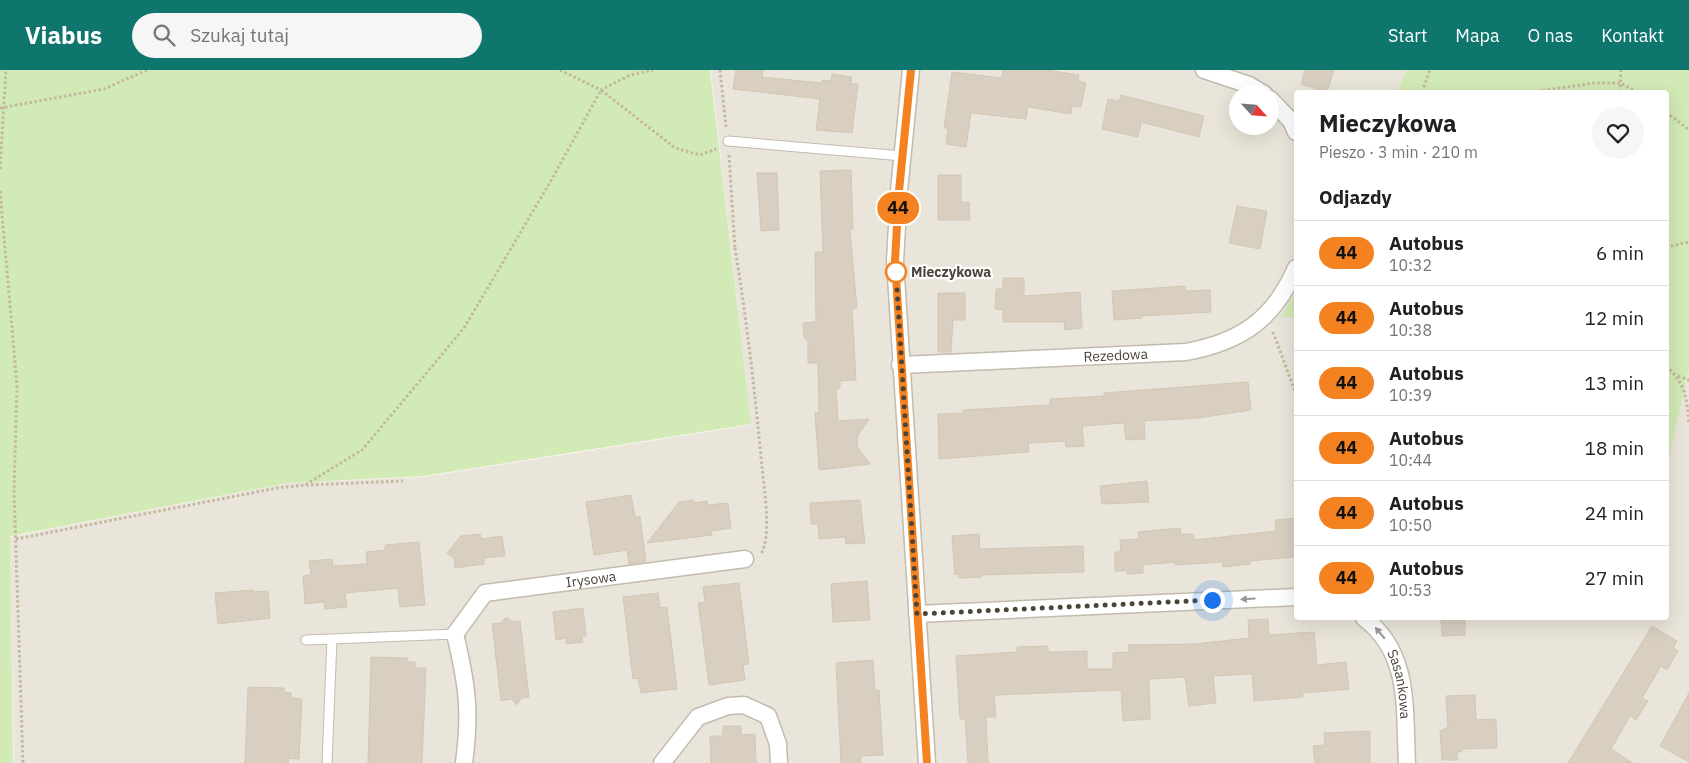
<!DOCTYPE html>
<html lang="pl">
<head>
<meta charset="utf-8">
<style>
	body { margin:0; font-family:"IBM Plex Sans",sans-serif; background:#f6f6f6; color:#202124; height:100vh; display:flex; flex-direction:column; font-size:19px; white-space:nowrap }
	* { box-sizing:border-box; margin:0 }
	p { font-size:16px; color:#757577 }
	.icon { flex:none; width:28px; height:28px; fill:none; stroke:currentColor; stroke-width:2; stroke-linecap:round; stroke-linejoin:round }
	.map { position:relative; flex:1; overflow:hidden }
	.sheet { position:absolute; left:1294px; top:20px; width:375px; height:530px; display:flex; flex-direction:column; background:#fff; border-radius:5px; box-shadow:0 5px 20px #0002 }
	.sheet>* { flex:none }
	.badge { padding:0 10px; border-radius:16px; font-size:18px; line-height:32px }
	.needle { width:32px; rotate:116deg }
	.controls { position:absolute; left:1229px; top:15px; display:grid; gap:10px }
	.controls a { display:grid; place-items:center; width:50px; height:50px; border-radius:50%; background:#fff; box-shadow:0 5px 20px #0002; font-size:25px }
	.you { position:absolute; width:25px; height:25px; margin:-12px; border:4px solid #fff; border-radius:50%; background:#1a73e8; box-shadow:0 0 0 8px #1a73e833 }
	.map>.badge { position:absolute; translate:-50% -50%; box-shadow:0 0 0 2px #fff }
	h2 { padding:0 25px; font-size:19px; line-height:45px }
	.round { display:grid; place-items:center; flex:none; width:52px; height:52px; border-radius:26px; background:#f6f6f6 }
	.overview { display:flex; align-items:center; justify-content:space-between; height:85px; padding:0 25px }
	h1 { font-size:24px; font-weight:700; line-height:38px }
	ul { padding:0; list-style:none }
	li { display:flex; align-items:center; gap:15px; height:65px; padding:0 25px; border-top:1px solid #e0e0e0 }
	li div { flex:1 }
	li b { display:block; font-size:19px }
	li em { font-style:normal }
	li .badge { min-width:55px; font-weight:700; text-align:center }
	header { display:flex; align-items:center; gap:30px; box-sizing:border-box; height:70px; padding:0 25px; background:#0f766e; color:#fff }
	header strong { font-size:24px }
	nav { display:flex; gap:28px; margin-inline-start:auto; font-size:18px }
	.search { width:350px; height:45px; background:#f6f6f6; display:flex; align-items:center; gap:12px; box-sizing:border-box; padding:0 18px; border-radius:28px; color:#757577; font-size:19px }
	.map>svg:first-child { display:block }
</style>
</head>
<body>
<header>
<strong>Viabus</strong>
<div class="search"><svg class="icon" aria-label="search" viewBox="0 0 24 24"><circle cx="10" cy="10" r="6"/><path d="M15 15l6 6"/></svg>Szukaj tutaj</div>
<nav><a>Start</a><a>Mapa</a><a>O nas</a><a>Kontakt</a></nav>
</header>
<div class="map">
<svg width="1689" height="693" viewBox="0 0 1689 693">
	<rect width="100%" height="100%" fill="#f6f3ec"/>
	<path fill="#eae5da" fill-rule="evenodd" d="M711 0H1689V693H14L10 467 289 413 424 407 751 355ZM1296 22H1666V548H1296ZM1238 24H1270V56H1238Z"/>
	<path fill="#d2eab5" d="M0 0H710L751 354 423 406 288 413 10 466 13 693H0Z
		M1407 0H1689V298L1666 400V22H1397Z
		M1296 221V247H1281Z"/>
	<path fill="#d8cfc1" stroke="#d3c7b4" d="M736 0H763L762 7 822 13V10L831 11 832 4 852 7 851 14H858L852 63 816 60 820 29 733 19Z
		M1003 0H1046L1079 5 1078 11 1086 13 1081 37 1072 36 1071 44 1028 37 1026 49 971 43 966 77 946 74 948 58H944L952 2 1002 8Z
		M1305 0H1334L1327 22 1301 14Z
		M1121 25 1204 46 1199 67 1141 52 1138 67 1102 59 1108 29 1119 31Z
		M851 100 853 159H850L857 238H852L856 310 840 311V318H836L838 351 869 349 857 367 858 378 870 394 819 400 815 343H819L818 293H808V271L804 267 803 253 816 252 815 182H823L820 101Z
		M757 103H777L779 160 761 161Z
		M938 105H961V132H969L970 150H938Z
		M1237 136 1267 141 1260 179 1229 173Z
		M1003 208H1024V226L1080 222 1082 258 1065 260 1064 252H1003V240L995 239 996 219H1003Z
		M1185 216V221L1210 220 1211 242 1141 246 1142 248 1114 250 1112 221Z
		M938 223H965V250H953L951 282H938Z
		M1248 312 1251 340 1198 348 1144 351 1145 369 1126 370 1124 353 1082 356 1084 376 1066 377 1065 371 1028 373 1029 382 939 389 938 344 963 343V340L1050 335V329L1104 326V323Z
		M1147 411 1149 432 1102 434 1100 416Z
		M631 425 635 447H640L646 491 629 494 627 480 594 485 586 432Z
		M694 430V433L707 431 708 435 728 433 731 458 711 461 712 465 647 473 679 432Z
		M860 430 865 473 846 474 845 467 819 469 818 454H811L810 433Z
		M1296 448 1294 487 1250 491V494L1223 497 1222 492 1175 495V492L1143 495V503L1127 504V501H1115V482H1121L1120 470 1139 469 1138 462 1180 458 1181 464H1193L1194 470 1276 461 1275 450Z
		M480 464 481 469 502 466 505 486 484 488V494L455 498 454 488 447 483 461 466Z
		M979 464 980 479 1083 476 1084 502 981 505V507L959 508V504L955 505 952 466Z
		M419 472 425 535 400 537 398 518 345 523 347 537 325 539 324 532 305 534 303 506 311 505 309 491 332 489 333 496 367 494 366 482 385 480V475Z
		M867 511 870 550 833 552 831 514Z
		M739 513 749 594 743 595 745 610 709 615 698 533 705 532 703 517Z
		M253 520 254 522 268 521 270 548 218 554 215 523Z
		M658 523 660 538 667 537 677 619 641 623 638 608 633 609 623 527Z
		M583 538 586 566H582L583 572 566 574V568L556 570 553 542Z
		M506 547 513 552 520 551 529 627 521 628 517 635 511 629 501 631 492 554 502 553Z
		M1441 548H1465V565L1442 566Z
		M1268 549 1269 565 1314 562 1317 595 1346 592 1349 619 1302 623 1303 627 1254 631 1252 604 1213 606 1216 633 1189 636 1185 607 1149 609 1150 649 1123 651 1121 620 994 625 996 647H986L988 693H968L965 649H960L956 586 1017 582V577L1048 576V582L1087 581V599H1113V583L1129 582 1128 575 1194 574 1249 568 1248 550Z
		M1652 556 1677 571 1673 578 1678 581 1667 600 1661 596 1642 628 1648 631 1636 650 1630 646 1611 679 1633 693H1568Z
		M371 587 407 588 408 592H415V598H426L422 693H368Z
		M873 590 875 620H879L883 685 861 686V693H841L836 593Z
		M248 617 284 618V622L291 623V628L302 629 299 689 289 688 288 693H245Z
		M1689 623V692L1660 676Z
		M1475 625 1476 650 1496 649 1497 678 1462 679V682H1457L1458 690H1442L1440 661 1448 657 1446 626Z
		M723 656H741V665L755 664 756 693H711L710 666H723Z
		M1370 661V693H1315L1313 676 1325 675 1324 663Z"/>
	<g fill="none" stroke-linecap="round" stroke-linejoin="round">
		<defs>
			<path id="lane" d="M728 71 903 86
				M306 570 455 564
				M327 693 332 569"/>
			<g id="street">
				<path d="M911 0 899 121 895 191 927 693"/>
				<path d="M1204 0 1249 15 1264 24"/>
				<path d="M1270 29 1291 51 1296 62"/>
				<path id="s1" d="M900 295 1186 282C1241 272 1274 249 1296 198"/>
				<path d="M917 544 1296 527"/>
				<path id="s2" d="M1364 548C1411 583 1404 640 1407 693"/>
				<path id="s3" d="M464 693C471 641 467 614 455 564L485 523 745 489"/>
				<path d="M662 693 698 647 728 636 744 635 768 646 778 674 779 693"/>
			</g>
		</defs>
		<use href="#lane" stroke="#c2bbae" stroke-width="11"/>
		<use href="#street" stroke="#c2bbae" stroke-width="19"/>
		<path stroke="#c4b79f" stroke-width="3" stroke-dasharray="2.5 2.5" stroke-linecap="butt" d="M560 0 601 20 630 5 653 0
			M720 0 726 57
			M1422 22 1430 0
			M1533 22 1595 13H1621L1636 22
			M1620 22 1621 0
			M0 38 104 19 147 0
			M1666 42 1689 60
			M729 85 735 179
			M0 99 6 0
			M0 121 17 316 14 421 23 693
			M1666 177 1689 172
			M735 178C747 251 755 324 762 397 764 420 772 464 761 484
			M1273 262 1296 324
			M1666 296C1686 313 1687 330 1689 354
			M1678 306 1689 310
			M306 415 403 411
			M16 469 277 418 305 415 362 380 464 258 552 109 601 20 675 78 700 85 716 79"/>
		<use href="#lane" stroke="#fff" stroke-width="9"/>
		<use href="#street" stroke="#fff" stroke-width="16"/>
	</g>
	<defs><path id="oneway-solid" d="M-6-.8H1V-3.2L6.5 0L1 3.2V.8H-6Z" transform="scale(1.25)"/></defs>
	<g fill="#9c9892">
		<use href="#oneway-solid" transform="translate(1248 529) rotate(177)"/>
		<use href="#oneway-solid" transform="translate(1380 563) rotate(-130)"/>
	</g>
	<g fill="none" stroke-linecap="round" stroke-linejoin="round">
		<defs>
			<path id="line" d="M911 0 899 121 895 191 927 693"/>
		</defs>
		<use href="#line" stroke="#fff" stroke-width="11"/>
		<use href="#line" stroke="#f58220" stroke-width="8"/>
		<path stroke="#4b4439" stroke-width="5" stroke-dasharray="0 9" d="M896 202 917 544 1212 530"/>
	</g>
	<circle fill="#fff" stroke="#f58220" stroke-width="2.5" cx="896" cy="202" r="10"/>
	<g text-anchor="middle" stroke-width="4.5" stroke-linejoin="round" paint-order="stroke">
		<g font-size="14" font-weight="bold" fill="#4b4439" stroke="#fff" text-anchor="start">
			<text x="911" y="207">Mieczykowa</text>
		</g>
		<g font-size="14" fill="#4b4439" stroke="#fff">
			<text dy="5" stroke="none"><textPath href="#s1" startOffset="216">Rezedowa</textPath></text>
			<text dy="5" stroke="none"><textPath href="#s3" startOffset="288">Irysowa</textPath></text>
			<text dy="5" stroke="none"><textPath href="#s2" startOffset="78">Sasankowa</textPath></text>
		</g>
	</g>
</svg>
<div class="controls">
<a><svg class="needle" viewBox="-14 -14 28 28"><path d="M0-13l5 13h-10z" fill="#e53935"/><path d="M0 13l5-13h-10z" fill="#757577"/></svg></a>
</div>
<div class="you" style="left:1212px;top:530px"></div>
<b class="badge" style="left:898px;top:138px;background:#f58220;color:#111">44</b>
<section class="sheet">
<div class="overview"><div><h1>Mieczykowa</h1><p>Pieszo · 3 min · 210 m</p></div><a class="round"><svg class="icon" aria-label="heart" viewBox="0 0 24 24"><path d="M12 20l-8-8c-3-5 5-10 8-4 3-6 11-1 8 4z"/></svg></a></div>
<h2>Odjazdy</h2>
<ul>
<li><span class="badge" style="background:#f58220;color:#111">44</span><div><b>Autobus</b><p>10:32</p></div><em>6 min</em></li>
<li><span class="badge" style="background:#f58220;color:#111">44</span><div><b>Autobus</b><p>10:38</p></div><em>12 min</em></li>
<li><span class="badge" style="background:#f58220;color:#111">44</span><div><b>Autobus</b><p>10:39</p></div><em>13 min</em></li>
<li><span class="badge" style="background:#f58220;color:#111">44</span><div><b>Autobus</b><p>10:44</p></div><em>18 min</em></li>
<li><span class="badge" style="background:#f58220;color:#111">44</span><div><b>Autobus</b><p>10:50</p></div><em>24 min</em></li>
<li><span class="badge" style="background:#f58220;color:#111">44</span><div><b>Autobus</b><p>10:53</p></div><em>27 min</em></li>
</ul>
</section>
</div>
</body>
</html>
